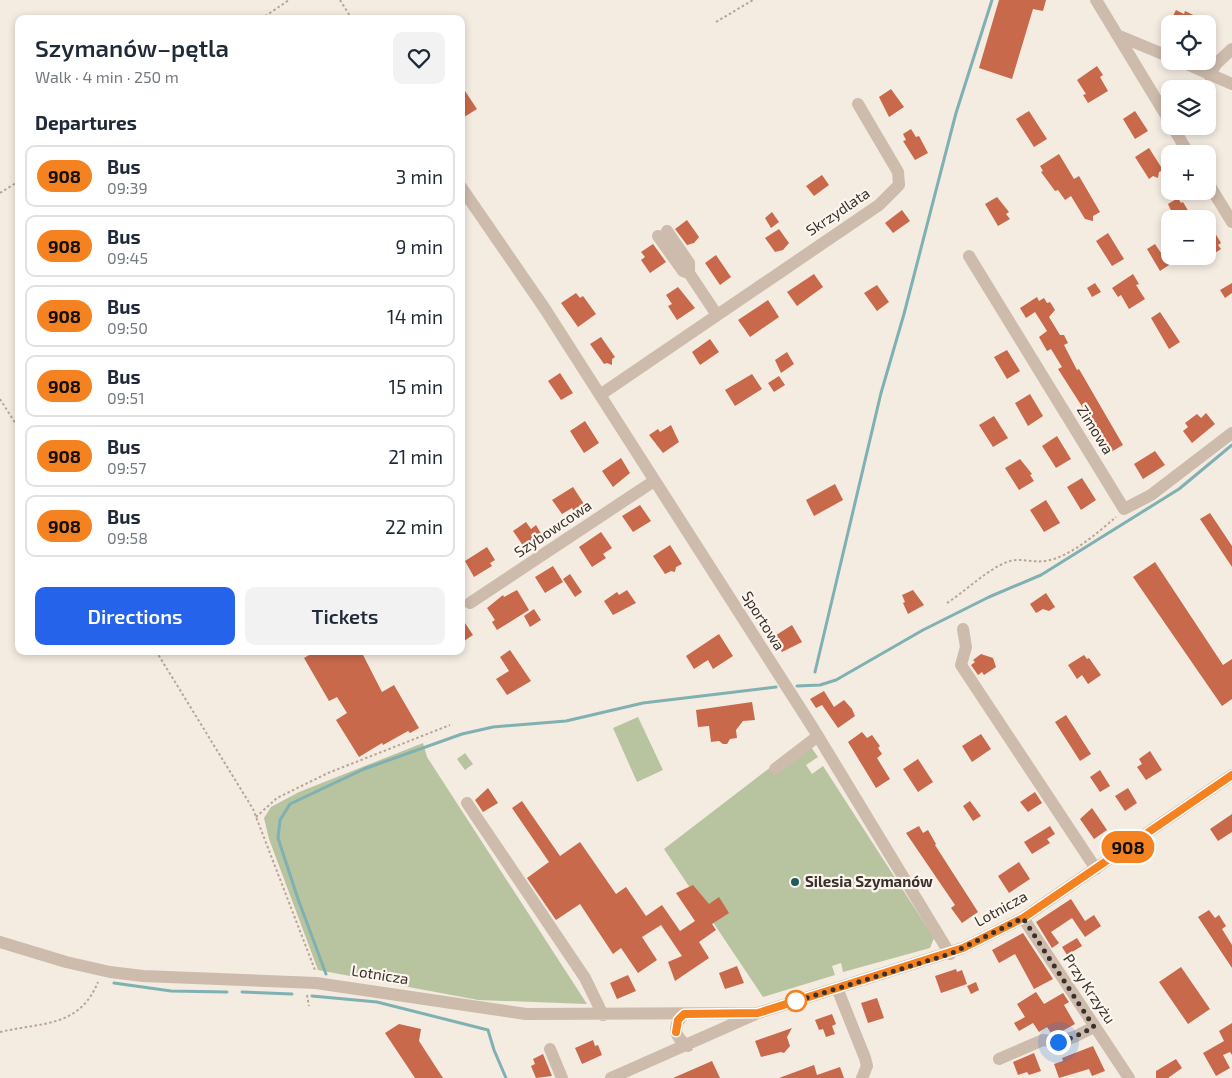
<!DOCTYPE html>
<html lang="en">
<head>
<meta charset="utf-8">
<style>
	body { margin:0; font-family:"Exo 2",sans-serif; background:#f2f2f3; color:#1f2937; height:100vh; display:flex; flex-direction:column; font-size:19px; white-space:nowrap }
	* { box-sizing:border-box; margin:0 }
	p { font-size:16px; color:#747a83 }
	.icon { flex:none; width:28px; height:28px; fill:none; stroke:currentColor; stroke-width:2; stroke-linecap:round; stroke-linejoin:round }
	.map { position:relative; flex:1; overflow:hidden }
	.side { position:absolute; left:15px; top:15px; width:450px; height:640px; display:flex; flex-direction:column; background:#fff; border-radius:10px; box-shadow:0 2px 8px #0003 }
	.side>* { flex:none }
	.badge { padding:0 10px; border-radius:16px; font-size:18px; line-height:32px }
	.fabs { position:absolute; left:1161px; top:15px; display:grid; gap:10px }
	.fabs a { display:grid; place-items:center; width:55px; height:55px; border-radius:10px; background:#fff; box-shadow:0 2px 8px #0003; font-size:25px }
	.you { position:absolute; width:25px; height:25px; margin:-12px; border:4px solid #fff; border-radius:50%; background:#1a73e8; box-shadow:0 0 0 8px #1a73e833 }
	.map>.badge { position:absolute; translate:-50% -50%; box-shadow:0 0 0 2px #fff }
	h2 { padding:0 20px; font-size:19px; line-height:45px }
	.round { display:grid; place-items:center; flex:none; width:52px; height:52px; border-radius:10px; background:#f2f2f3 }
	.head { display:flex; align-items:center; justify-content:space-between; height:85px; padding:0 20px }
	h1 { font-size:24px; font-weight:600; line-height:38px }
	.cta { display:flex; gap:10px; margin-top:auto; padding:10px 20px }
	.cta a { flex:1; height:58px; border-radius:10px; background:#2563eb; color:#fff; font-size:20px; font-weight:600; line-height:58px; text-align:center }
	.cta a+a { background:#f2f2f3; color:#1f2937 }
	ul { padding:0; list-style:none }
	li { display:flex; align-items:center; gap:15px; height:62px; margin:0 10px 8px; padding:0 10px; border:2px solid #e0e1e3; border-radius:10px }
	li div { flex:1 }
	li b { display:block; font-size:19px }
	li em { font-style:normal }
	li .badge { min-width:55px; font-weight:700; text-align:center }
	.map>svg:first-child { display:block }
</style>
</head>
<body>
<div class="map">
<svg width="1232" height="1078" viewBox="0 0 1232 1078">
	<rect width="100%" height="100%" fill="#f4ebe1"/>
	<path fill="#b8c4a0" d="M638 717 663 770 637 782 613 728Z
		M806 740 818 757 806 765 812 774 823 766 934 938 930 948 843 972 841 963 832 966 835 975 763 997 664 849Z
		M423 743 427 757 587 1004 478 1000 318 970 269 839 264 818 271 807 299 792Z
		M465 753 473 764 465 770 457 759Z"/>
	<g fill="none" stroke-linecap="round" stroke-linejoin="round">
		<path stroke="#7fb0b2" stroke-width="3" d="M815 672 881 393 904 314 956 113 992 0
			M797 686 820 685 836 680 923 630 989 597 1041 575 1179 489 1232 445
			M326 974 298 899 278 838 280 820 290 804 364 769 462 734 493 727 566 721 643 703 776 687
			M114 983 171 991 227 992
			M242 992 292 994
			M312 996 377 1002 488 1030 494 1050 506 1078"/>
	</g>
	<path fill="#c8694b" d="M999 0H1046L1043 11 1033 9 1012 79 979 68Z
		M1176 10 1184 14 1185 11 1212 24H1169Z
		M1097 66 1103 75 1100 77 1108 91 1088 103 1083 95 1086 94 1077 80Z
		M461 85 477 109 461 119Z
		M891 89 904 107 889 117 879 97Z
		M1029 111 1047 139 1034 147 1016 119Z
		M1135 111 1148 131 1135 139 1123 119Z
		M911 129 916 137 919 136 928 153 915 160 903 141 906 140 903 134Z
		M1149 148 1163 170 1159 172 1158 178 1153 176 1149 179 1135 157Z
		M1059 154 1074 179 1079 176 1100 212 1093 216V221L1085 219 1071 196 1065 200 1058 190 1055 191 1041 172 1043 171 1040 166Z
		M822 175 829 185 814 196 806 186Z
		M997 197 1009 212 1006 214 1010 219 998 226 985 204Z
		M1178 198 1181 203 1183 202 1193 219H1175L1168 204Z
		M902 210 910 221 893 233 885 223Z
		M772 212 779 222 771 228 765 218Z
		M687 220 699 237 694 243 687 245 675 229Z
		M779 229 789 243 783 250 775 252 765 238Z
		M1108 233 1124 259 1112 266 1096 241Z
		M1215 233 1221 243 1218 245 1221 249 1212 255 1208 249V238Z
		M653 244 666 262 650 273 641 260 645 257 641 252Z
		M1155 244 1169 265 1160 271 1147 249Z
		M716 255 731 277 720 285 705 263Z
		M814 274 823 287 797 306 787 292Z
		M1133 274 1139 284 1136 285 1145 299 1129 309 1121 295 1118 297 1112 288Z
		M1095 283 1101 292 1092 297 1087 288Z
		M1232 283V293L1225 298 1220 290Z
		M877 285 889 302 877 311 864 293Z
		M678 287 695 308 677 320 668 306 672 304 666 295Z
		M576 293 580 298 583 296 596 314 578 327 561 303Z
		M1037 297 1039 301 1044 298 1047 303 1050 302 1055 310 1049 317 1060 335H1064L1068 343 1064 345 1077 370 1079 369 1123 445 1111 452 1058 369 1062 367 1051 349 1047 351 1039 337 1047 331 1035 312 1026 318 1020 308Z
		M768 300 779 317 750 337 738 320Z
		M1160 312 1180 342 1169 349 1151 318Z
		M601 337 615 357 612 359V365L607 363 604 364 590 344Z
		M710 339 719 352 700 365 692 352Z
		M1007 350 1020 371 1007 379 994 357Z
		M787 352 794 364 781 373 775 360Z
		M560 373 573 393 561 400 548 381Z
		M752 374 762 389 735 406 725 390Z
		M779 376 785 385 774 392 768 383Z
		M1030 394 1043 416 1028 426 1015 403Z
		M1206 413 1215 424 1192 443 1183 431 1188 427 1185 423 1197 414 1201 418Z
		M994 416 1008 438 993 447 979 425Z
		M585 421 599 443 584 453 570 431Z
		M671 425 679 442 663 453 649 435 658 429 660 432Z
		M1057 436 1071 459 1056 468 1042 446Z
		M1155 451 1165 465 1143 479 1134 464Z
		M621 458 630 473 613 487 602 471Z
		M1020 459 1032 474 1030 475 1034 481 1019 490 1005 468Z
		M1082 478 1096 500 1081 510 1067 487Z
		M835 484 843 500 814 516 806 500Z
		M573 487 586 507 576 514 572 508 562 514 552 500Z
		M1046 500 1060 523 1044 532 1030 510Z
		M640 505 651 521 633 532 622 516Z
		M1210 513 1232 546V567L1200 519Z
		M526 522 531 529 536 525 543 537 524 547 513 531Z
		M601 532 612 548 603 554 606 558 592 567 579 547Z
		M670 545 682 564 676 567 675 572 671 571 665 574 653 556Z
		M487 547 495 560 490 563 492 566 474 577 465 561Z
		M1155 562 1223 665 1232 659V699L1222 706 1133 577Z
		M553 566 563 582 545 593 535 577Z
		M570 574 582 592 575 597 563 579Z
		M517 590 529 610 497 630 492 622 495 620 487 608 503 595 504 597Z
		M627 590 636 603 613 615 604 601 617 592 619 595Z
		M913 590 924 605 908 614 903 603 905 602 902 595Z
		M1046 593 1055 607 1049 611 1043 609 1036 613 1030 604Z
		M534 609 541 620 530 627 524 616Z
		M461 617 473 635 461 643Z
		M792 625 802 642 782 652 773 637Z
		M719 634 733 656 713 669 708 660 694 669 686 656Z
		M510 650 531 681 507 695 496 679 509 671 500 657Z
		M316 651H361L382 692 394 685 419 728 410 733 408 731 383 745 382 743 359 757 336 720 347 713 337 697 329 701 304 658Z
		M981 654 993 658 996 667 984 675 982 672 978 675 971 665 975 662 973 660Z
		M1084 655 1087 659 1089 658 1101 675 1088 684 1082 675 1077 679 1068 665Z
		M824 691 834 707 844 700 852 709 855 716 838 728 822 705 816 708 810 699Z
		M752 702 755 720 743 721 736 730 737 738 730 739 727 744H723L719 741 711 742 709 726 698 727 696 710Z
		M1066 715 1091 754 1080 761 1055 722Z
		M862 732 867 738 872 735 880 746 878 748 882 754 877 758 890 779 876 788 848 742Z
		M981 734 991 749 972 762 962 746Z
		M1150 751 1162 770 1146 780 1137 767 1142 764 1139 759Z
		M918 759 933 782 918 792 903 769Z
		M1100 770 1110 786 1100 792 1090 777Z
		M488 788 498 803 483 812 475 800Z
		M1128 788 1137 803 1125 811 1115 796Z
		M1035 792 1042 803 1028 812 1020 802Z
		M522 801 560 856 580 842 616 894 626 887 646 916 662 905 680 931 695 921 676 893 693 885 709 904 719 897 729 913 712 924 716 930 699 942 709 958 675 981 668 962 682 956 661 925 642 937 657 960 638 973 621 948 613 954 580 904 556 920 527 878 549 862 512 808Z
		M970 801 981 816 973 821 963 806Z
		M1092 808 1107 830 1094 839 1080 819Z
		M1232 814V832L1218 841 1210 829Z
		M919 826 923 833 928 830 936 844 935 845 978 912 962 923 951 908 955 905 906 833Z
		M1050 826 1055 834 1047 839 1050 843 1032 854 1024 842Z
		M1019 862 1030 879 1009 893 998 876Z
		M1071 899 1085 921 1094 915 1101 926 1085 937 1072 918 1051 932 1059 943 1052 948 1036 922Z
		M1209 910 1215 918 1219 915 1226 926 1222 929 1232 945V968L1198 917Z
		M1023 933 1053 979 1034 989 1015 954 999 963 992 950Z
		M1077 938 1082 946 1067 955 1062 947Z
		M737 966 744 983 725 989 719 973Z
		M1181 967 1210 1009 1188 1024 1159 982Z
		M956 969 957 972 962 970 967 984 941 993 935 976Z
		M628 975 636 991 617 999 610 983Z
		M976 982 979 990 971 994 967 986Z
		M1036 992 1044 1004 1063 993 1069 1002 1064 1005 1075 1024 1057 1034 1051 1033 1047 1027 1039 1032 1033 1023 1019 1031 1014 1023 1025 1017 1017 1004Z
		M877 998 884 1018 868 1023 861 1003Z
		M832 1014 836 1024 832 1026 835 1034 826 1037 823 1029 819 1030 815 1020Z
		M1232 1023V1055L1230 1052 1223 1055 1230 1068 1216 1076 1203 1053 1224 1041 1219 1031Z
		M399 1024 421 1029 419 1041 443 1078H415L385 1033Z
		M792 1028 787 1037 790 1046 784 1053 781 1052 761 1057 755 1041Z
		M593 1040 595 1046 598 1045 602 1055 582 1064 575 1048Z
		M1093 1046 1105 1071 1092 1076 1089 1069 1059 1078 1054 1064 1063 1061 1062 1058Z
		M1034 1053 1041 1071 1029 1075 1027 1072 1018 1075 1013 1062Z
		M543 1054 552 1076 536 1078 531 1066 535 1064 533 1059Z
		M1176 1059 1182 1068 1168 1078H1156V1071Z
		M712 1061 720 1078H673Z
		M814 1065 817 1075 840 1067 844 1078H779Z"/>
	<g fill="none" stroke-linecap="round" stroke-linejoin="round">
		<path stroke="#b9a596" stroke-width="2" stroke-dasharray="2.5 2.5" stroke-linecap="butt" d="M340 0 352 19
			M261 19 289 0
			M716 22 753 0
			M0 193 19 181
			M0 399 19 429
			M947 603C967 590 985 571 1007 562 1020 557 1032 563 1045 561 1071 557 1097 533 1116 517
			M156 651 253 809 315 970
			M256 817 277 798 328 773 450 725
			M307 995 309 1006
			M0 1032C42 1022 79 1028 98 982"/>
		<path stroke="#cdbbac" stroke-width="12" d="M1096 0 1170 122
			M1117 35 1170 57
			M1180 61 1232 84
			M1209 75 1217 63 1232 49
			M1172 126 1189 154
			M1208 183 1232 222
			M461 187 545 309 813 728 950 954
			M667 231 689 263V273
			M658 236 683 271 689 273 717 315
			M969 256 1124 509 1151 495 1232 433
			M600 395 879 205 899 185 898 172 858 104
			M470 603 654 481
			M963 629 966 647 961 665 1096 869
			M775 769 818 736
			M467 803 585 978 603 1015
			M1023 918 1129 1078
			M0 942 66 962 110 972 143 976 316 983 526 1014 758 1013
			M837 988 865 1058 867 1066 862 1078
			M684 1014C672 1026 674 1037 688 1046
			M550 1049 562 1078
			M999 1059 1043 1040 1058 1042 1074 1037 1094 1027
			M611 1078 758 1013 963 948 1023 918 1232 775"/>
	</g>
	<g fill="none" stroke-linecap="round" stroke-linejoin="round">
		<defs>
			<path id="line" d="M676 1032 678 1020 684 1014 758 1013 963 948 1023 918 1232 775"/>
		</defs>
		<use href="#line" stroke="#fff" stroke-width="11"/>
		<use href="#line" stroke="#f58220" stroke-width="8"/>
		<path stroke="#3b302b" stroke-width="5" stroke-dasharray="0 9" d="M796 1001 793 1002 950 954 1023 918 1094 1027 1074 1037 1058 1042"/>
	</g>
	<circle fill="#1f5a5e" stroke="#fbf5ee" stroke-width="2" cx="795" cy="882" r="5"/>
	<circle fill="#fff" stroke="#f58220" stroke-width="2.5" cx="796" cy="1001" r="10"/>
	<g text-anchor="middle" stroke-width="4.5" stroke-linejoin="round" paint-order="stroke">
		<g font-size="15" fill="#3b302b" stroke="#fbf5ee">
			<text transform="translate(838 212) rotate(-34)" y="5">Skrzydlata</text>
			<text transform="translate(1095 430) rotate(58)" y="5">Zimowa</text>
			<text transform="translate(553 529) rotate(-34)" y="5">Szybowcowa</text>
			<text transform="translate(763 621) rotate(58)" y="5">Sportowa</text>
			<text transform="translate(1001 909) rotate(-29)" y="5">Lotnicza</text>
			<text transform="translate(380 975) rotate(9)" y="5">Lotnicza</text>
			<text transform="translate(1089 989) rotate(56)" y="5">Przy Krzyżu</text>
		</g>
		<g font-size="15" font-weight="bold" fill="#3b302b" stroke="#fbf5ee" text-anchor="start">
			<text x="805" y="887">Silesia Szymanów</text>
		</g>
	</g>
</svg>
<div class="fabs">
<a><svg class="icon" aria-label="locate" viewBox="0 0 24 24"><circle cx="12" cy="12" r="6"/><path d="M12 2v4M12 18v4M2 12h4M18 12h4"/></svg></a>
<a><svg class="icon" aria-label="layers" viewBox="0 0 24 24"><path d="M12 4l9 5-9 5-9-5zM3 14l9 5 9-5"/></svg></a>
<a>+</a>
<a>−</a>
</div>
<div class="you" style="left:1058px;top:1042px"></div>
<b class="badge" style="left:1128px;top:847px;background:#f58220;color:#111">908</b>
<section class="side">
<div class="head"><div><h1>Szymanów–pętla</h1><p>Walk · 4 min · 250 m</p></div><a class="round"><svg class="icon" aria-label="heart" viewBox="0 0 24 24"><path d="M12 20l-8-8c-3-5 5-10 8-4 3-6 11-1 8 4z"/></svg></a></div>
<h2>Departures</h2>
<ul>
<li><span class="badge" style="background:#f58220;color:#111">908</span><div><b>Bus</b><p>09:39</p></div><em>3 min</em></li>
<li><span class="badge" style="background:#f58220;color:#111">908</span><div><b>Bus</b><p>09:45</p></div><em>9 min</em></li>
<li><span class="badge" style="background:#f58220;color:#111">908</span><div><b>Bus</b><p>09:50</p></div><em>14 min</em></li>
<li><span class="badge" style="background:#f58220;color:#111">908</span><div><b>Bus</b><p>09:51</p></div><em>15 min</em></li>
<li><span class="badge" style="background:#f58220;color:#111">908</span><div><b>Bus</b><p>09:57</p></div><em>21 min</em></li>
<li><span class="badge" style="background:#f58220;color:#111">908</span><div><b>Bus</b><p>09:58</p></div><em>22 min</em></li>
</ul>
<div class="cta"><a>Directions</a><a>Tickets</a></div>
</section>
</div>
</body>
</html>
